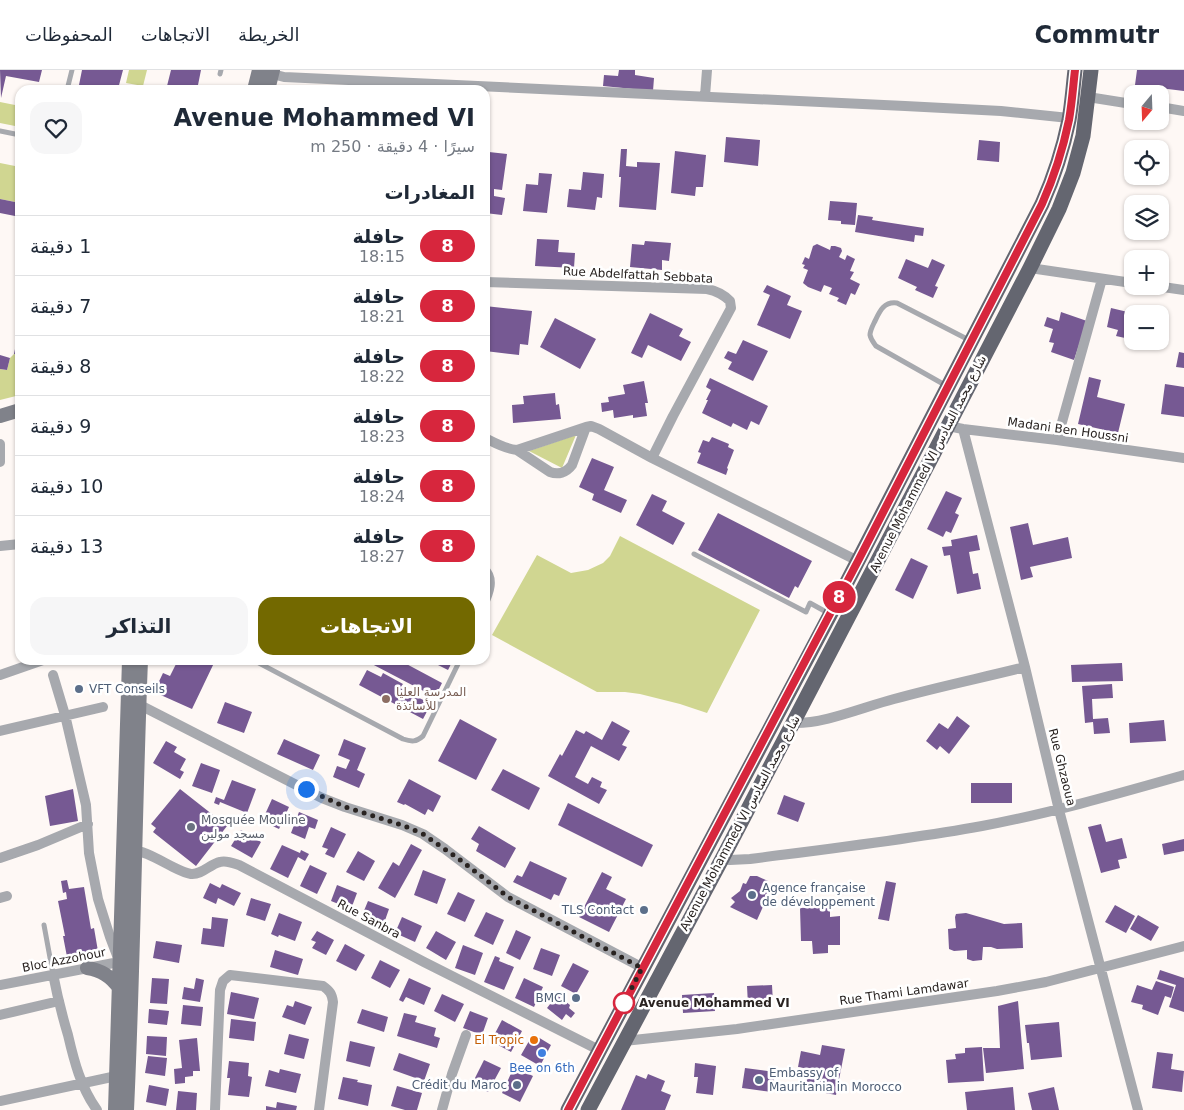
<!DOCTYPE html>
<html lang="ar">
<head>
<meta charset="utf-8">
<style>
	body { margin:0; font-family:"DejaVu Sans",Cairo,sans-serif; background:#f6f6f7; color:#1f2937; direction:rtl; height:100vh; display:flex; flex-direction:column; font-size:19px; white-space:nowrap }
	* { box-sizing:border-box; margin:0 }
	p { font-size:16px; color:#747a83 }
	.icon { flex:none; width:28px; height:28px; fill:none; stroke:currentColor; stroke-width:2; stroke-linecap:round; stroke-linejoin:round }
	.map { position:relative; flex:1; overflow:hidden; direction:ltr }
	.details { position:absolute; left:15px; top:15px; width:475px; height:580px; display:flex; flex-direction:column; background:#fff; border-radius:15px; box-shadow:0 1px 4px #0004; direction:rtl }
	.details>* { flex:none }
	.badge { padding:0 10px; border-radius:16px; font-size:18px; line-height:32px }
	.needle { width:32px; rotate:199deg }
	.controls { position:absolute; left:1124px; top:15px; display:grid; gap:10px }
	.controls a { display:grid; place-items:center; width:45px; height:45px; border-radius:10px; background:#fff; box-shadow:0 1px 4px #0004; font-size:25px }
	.you { position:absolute; width:25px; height:25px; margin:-12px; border:4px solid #fff; border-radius:50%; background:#1a73e8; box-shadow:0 0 0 8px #1a73e833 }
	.map>.badge { position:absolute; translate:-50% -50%; box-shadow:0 0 0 2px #fff }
	h2 { padding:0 15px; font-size:19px; line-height:45px }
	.round { display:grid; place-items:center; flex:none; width:52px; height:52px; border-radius:15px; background:#f6f6f7 }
	.head { display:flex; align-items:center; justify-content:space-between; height:85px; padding:0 15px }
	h1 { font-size:24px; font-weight:600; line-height:38px }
	.primary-button { display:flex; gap:10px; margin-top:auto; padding:10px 15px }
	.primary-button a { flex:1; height:58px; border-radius:15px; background:#736900; color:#fff; font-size:20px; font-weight:600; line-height:58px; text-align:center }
	.primary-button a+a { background:#f6f6f7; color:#1f2937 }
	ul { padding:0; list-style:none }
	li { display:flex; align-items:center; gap:15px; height:60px; padding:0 15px; border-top:1px solid #e0e1e3 }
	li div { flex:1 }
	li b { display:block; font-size:19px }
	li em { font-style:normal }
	li .badge { min-width:55px; font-weight:700; text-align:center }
	header { display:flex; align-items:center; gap:30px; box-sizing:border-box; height:70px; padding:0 25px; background:#fff; border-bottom:1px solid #e0e1e3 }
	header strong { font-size:24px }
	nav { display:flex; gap:28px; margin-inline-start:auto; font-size:18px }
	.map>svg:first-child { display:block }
</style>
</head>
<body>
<header>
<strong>Commutr</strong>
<nav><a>الخريطة</a><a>الاتجاهات</a><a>المحفوظات</a></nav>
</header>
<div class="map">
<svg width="1184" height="1040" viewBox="0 0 1184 1040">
	<rect width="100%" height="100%" fill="#fef8f5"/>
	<path fill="#d0d691" d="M129 0H147L143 16 126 13Z
		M0 32 20 36V57L0 53Z
		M0 93 20 97V133L0 129Z
		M14 284 20 285V325L0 330V299L7 300 10 288Z
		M576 365 562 398 529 381Z
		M620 466 760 540 707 643 680 634 640 624 625 622H597L492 565 537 485 571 503 588 500 603 493 610 486Z"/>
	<path fill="#765993" d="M0 0H42L39 12 6 6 1 28Z
		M82 0H123L118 19 115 18V20H78Z
		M171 0H201L197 20H166Z
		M619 0H635V5L654 8 653 21 603 16 604 5 618 6Z
		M1137 0H1184V21L1135 15Z
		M726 67 760 70 758 96 724 92Z
		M979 70 1000 72 999 92 977 90Z
		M621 79H627L626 96 637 97V92L660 93 656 140 619 137 621 107H619Z
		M675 81 706 85 703 117H696L695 126 671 123Z
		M489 82 507 84 502 120 494 119V126L505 128 502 145 485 143V121L488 122 490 113 485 112V90L488 91Z
		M583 102 604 104 602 128 597 127 595 140 567 137 569 119 581 120Z
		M539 103 552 104 547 143 523 141 526 114 538 115Z
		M0 129 20 133V147L0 143Z
		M830 131 857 133 855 155 841 154V151L828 150Z
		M858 145 873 147 872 150 924 158 923 166 915 165 914 172 855 162Z
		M537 169 559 170 558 182 575 183 574 198 535 196Z
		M645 171 671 173 669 191 662 190V200L630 197 632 174 644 175Z
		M817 174 830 180 831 176H835L841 178 842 181 839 187 845 190 847 185 855 189 850 201 854 202 850 209 860 214 855 225 851 223 846 235 837 231 839 228 829 224 832 218 824 215 821 222 808 217 803 213 808 200 803 198 805 195 802 194 805 187 809 189 813 176Z
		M906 189 928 198 932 189 945 195 935 216 938 217 933 228 915 220 917 217 898 208Z
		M767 215 791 226 787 235 802 241 790 269 757 255 770 225 763 222Z
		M485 236 532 241 528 275 520 274 519 285 485 281Z
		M1111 238 1132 243V264L1127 263 1125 268 1116 266 1118 260 1107 257Z
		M1061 242 1087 251 1074 290 1051 282 1054 273 1049 272 1053 259 1044 256 1047 247 1059 251Z
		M650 243 683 259 679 266 691 272 681 291 648 275 642 288 631 283Z
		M555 248 596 269 580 299 540 277Z
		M19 259H20V285L14 284Z
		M743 270 768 281 753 311 728 299 732 292 724 288 728 281 736 284Z
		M1137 271H1155L1154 275 1148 273 1146 278 1136 275Z
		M1179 282 1184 283V298L1176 297Z
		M0 285 10 288 7 300 0 299Z
		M1089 307 1101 310 1097 327 1125 334 1118 363 1078 354Z
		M710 308 768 336 759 355 751 351 747 360 733 353 731 357 702 343 708 330H706L711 320 706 317Z
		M644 311 648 333H645L647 346 633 348V345L614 348 613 340 602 342 601 333 609 332 608 327 625 324 623 315Z
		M1165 314 1184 317V347L1161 344Z
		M555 323 556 335 559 334 561 349 513 353 512 335 524 334 523 326Z
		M712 367 729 374 728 377 734 380 727 398 728 399 726 405 697 393 701 383 698 382 703 370 709 372Z
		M592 388 614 397 604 420 627 430 621 443 592 430 594 424 579 417Z
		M946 421 962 428 955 443 959 445 951 463 946 461 943 467 927 459Z
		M652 424 667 431 662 441 685 453 673 475 636 455Z
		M718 443 812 491 798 518 795 516 789 528 698 480Z
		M1028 453 1033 475 1068 467 1072 488 1030 497 1033 507 1021 510 1010 457Z
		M977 465 980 480 969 482 973 504 978 503 981 519 957 524 950 485 944 486 942 477 952 476 951 470Z
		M911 488 928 496 913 529 895 520Z
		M178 590H208L214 593 192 639 154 622 163 603 170 606Z
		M372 590H399L442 613 435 627 370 593Z
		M428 590H453L448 600Z
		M1122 593 1123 611 1072 612 1071 595Z
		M367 600 381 607 383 603 403 614 400 618 431 634 423 649 359 615Z
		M1112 614 1113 628 1092 629 1093 649 1108 648 1110 663 1094 664 1093 652 1085 653 1082 616Z
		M225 632 252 642 244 663 217 653Z
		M957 646 970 656 949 684 940 676 937 680 926 671 939 653 948 659Z
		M460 649 497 669 476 710 438 691Z
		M1164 650 1166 671 1130 673 1129 653Z
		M612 651 630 661 622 675 627 677 619 691 591 676 575 707 588 714 592 707 602 712 600 717 607 720 599 734 548 706 560 684 562 686 576 660 584 664 586 661 602 670Z
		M284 669 320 685 313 700 277 684Z
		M344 669 366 678 357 700 365 704 359 718 333 707 337 696 346 699 350 690 338 685Z
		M166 671 177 677 174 682 186 689 180 700 184 702 180 709 153 693Z
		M201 693 220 700 212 723 192 716Z
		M503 699 540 718 529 740 491 720Z
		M409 709 441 726 433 742 428 739 425 745 405 734 404 735 397 732Z
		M232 710 256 719 247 743 220 732 219 735 214 733 216 727 224 730Z
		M971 713H1012V733H971Z
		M73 719 78 751 50 756 45 726Z
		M180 719 227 756 196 796 153 762 156 758 151 754Z
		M784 725 805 733 798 752 777 744Z
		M272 729 289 737 279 759 262 751Z
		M568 733 653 775 642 797 558 755Z
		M299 742 318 750 315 759 309 757 305 769 291 763Z
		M1101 754 1106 772 1122 768 1127 788 1118 790 1120 798 1101 803 1088 757Z
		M479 756 516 778 505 798 476 781 479 774 471 769Z
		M331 757 346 764 334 788 325 784 328 779 322 777Z
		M241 760 261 772 252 788 231 776Z
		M1184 769V781L1164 785 1162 774Z
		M411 774 422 780 395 828 378 818 393 792 399 796Z
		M282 775 300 783 301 780 309 784 305 791 298 787 288 808 270 799Z
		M358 781 375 791 364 811 346 802Z
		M530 791 567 808 559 826 554 824 551 830 513 812 517 805 522 807Z
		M310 795 327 803 317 824 300 816Z
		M423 800 446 809 437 834 414 825Z
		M602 802 612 807 606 819 626 829 609 862 579 847Z
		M750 806H757L768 811 766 815 772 817 757 850 730 837 735 832 731 828 740 821 743 813 746 814Z
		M67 810 69 819 84 817 91 859 94 858 99 887 68 892 63 866H65L58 831 67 829 66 822 63 823 61 811Z
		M886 811 896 813 889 851 878 849Z
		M210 813 220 818 222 814 241 823 234 836 218 828 216 834 203 828Z
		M337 815 357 823 351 839 331 831Z
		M458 822 475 830 465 852 447 844Z
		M251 828 271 834 265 851 246 845Z
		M368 831 389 839 383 856 361 848Z
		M1115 835 1135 846 1126 863 1105 852Z
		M830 837V847L840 846V875H828V883L813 884 812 871H801L800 838Z
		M486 842 504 850 493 875 474 866Z
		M279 843 302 852 295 871 279 865 278 867 271 864Z
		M966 843 1004 854 1022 853 1023 878 997 879 991 877H983L982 890 973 891 967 889V880L954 881 949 879 948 859 956 858 955 847 956 844Z
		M1138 845 1159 857 1151 871 1130 859Z
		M212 847 228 849 224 877 201 874 203 858 211 859Z
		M402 847 422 856 415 872 395 863Z
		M516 860 531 867 520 890 506 883Z
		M317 861 334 870 326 885 312 878 316 872 311 870Z
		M436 861 456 872 446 890 426 878Z
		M156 871 182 875 179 893 153 888Z
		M345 874 365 885 356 901 336 891Z
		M463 875 483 883 475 905 455 898Z
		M541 878 560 885 552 906 533 899Z
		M275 880 303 889 298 905 270 897Z
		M495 886 500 888 499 891 514 897 504 920 484 912Z
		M380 890 400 900 390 918 371 908Z
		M573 893 589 901 576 924 561 916Z
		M1160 900 1184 908V942L1169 937 1176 915 1157 909Z
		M152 908 169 909 167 934 150 933Z
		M196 908 204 910 200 932 182 929 184 917 194 919Z
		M409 908 431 918 424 935 406 927 403 932 399 930Z
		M524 908 543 917 534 937 515 928Z
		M1156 911 1174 917 1171 928 1165 926 1158 945 1142 939 1143 935 1131 932 1137 915 1152 920Z
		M772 915 773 933 748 935 747 916Z
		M231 922 259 928 254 949 227 944Z
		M714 923 715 941 683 943 682 925Z
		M442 924 464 934 455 952 434 941Z
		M557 925 570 935 569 938 575 943 571 948 566 944 562 950 547 938Z
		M295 931 312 937 305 955 282 947 287 935 293 937Z
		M1018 931 1024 999 986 1003 983 978H1000L998 936Z
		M183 935 203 937 201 956 181 954Z
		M149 939 169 941 167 955 148 953Z
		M362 939 388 947 384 962 357 953Z
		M470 941 488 948 482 965 463 958Z
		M404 943 417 946 415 952 436 958 434 966 440 968 437 978 397 966Z
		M231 949 256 952 254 971 229 968Z
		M502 950 522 961 511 982 491 971Z
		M1059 952 1062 987 1031 990 1029 973H1027L1025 955Z
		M289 964 309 969 304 989 284 984Z
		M533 964 551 975 540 996 521 985Z
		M147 966 167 967 166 986 146 984Z
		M197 968 200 1001H193V1006L185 1007V1013L175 1014 174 999 182 998 179 970Z
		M350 971 375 977 370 997 346 991Z
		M822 975 845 979 836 1025 805 1019 809 999 798 997 801 981 820 985Z
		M982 977 984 1011 948 1013 946 990 956 989 955 984 965 983V978Z
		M1157 982 1173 984 1171 999 1184 1001 1182 1022 1152 1018Z
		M399 983 430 994 424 1011 393 1000Z
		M148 986 167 988 165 1006 145 1003Z
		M484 990 501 998 488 1022 472 1014Z
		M229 991 249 993 248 1006 252 1007 249 1027 228 1025 230 1008H227Z
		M695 993 716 996 713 1025 696 1023 698 1007H694Z
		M514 997 533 1006 520 1032 502 1023Z
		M745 998 775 1002 772 1022 742 1018Z
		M280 999 301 1004 296 1023 265 1016 269 1000 279 1003Z
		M648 1004 665 1011 661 1021 671 1025 665 1040H621L636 1005 646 1009Z
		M343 1007 358 1010 357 1012 372 1015 368 1036 338 1029Z
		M149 1015 169 1019 166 1036 146 1032Z
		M397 1016 422 1023 417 1040H405L391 1036Z
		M1013 1017 1015 1040H967L965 1022Z
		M1054 1017 1059 1040H1032L1028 1023Z
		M178 1021 197 1023 196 1040H176Z
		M277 1032 297 1036 296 1040H266V1036L276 1038Z"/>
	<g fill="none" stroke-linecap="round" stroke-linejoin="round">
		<path stroke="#a7a9ae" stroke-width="5" d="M220 4 221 0
			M67 20 72 0
			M0 61 20 65
			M945 315 876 276C874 273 871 270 870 265 870 261 872 257 874 253 879 243 883 231 897 233L971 271
			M694 484 806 542 810 533 828 543
			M485 497C498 508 491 524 485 537
			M253 590 403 669C412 672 416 672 423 666L460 590
			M44 855 53 904"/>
		<path stroke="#a7a9ae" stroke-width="10" d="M272 4 284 7 905 36 1001 41 1069 48
			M705 26 707 0
			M1088 27 1132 34
			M1160 37 1184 41
			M1030 198 1132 213
			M485 212 707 219C717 221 723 224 730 231L731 238 673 346 652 388
			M1156 216 1184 220
			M948 356 963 359 1057 370 1184 388
			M963 359 1025 597 1059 740 1138 1040
			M485 368C495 373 505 379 517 380L586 357 591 356 599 359 652 388 858 491
			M1057 370 1102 209
			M0 374V392
			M517 380 550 402C558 405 566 403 572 395L586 357
			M0 476 20 474
			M0 605 43 590
			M53 605 65 645 86 735 89 783 98 829 110 867 118 888
			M134 632 322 728 345 737 402 755 423 764 445 779 508 827 643 898
			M793 653C824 654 863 637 894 629 937 617 981 608 1025 597
			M0 661 103 637
			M129 779C145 781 159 790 173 797 179 800 185 803 191 804 202 805 210 794 220 792 226 790 233 793 239 795L424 892 599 980
			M0 788 38 775 88 754
			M722 789 730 790 750 789C828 779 905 770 982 756 1051 743 1117 724 1184 705
			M0 828 7 826
			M53 904C57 925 62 945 68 965 74 991 81 1018 97 1040
			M0 915 124 891
			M0 945 59 931
			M624 971 737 959 997 921 1046 912 1184 876
			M0 1031 121 1005
			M215 1040 220 920 223 911 230 905 323 916C330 921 332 924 333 932L319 1040
			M442 1040 452 1004 466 965"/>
		<path stroke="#80828a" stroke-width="14" d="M254 20 259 0
			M268 20 273 0
			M0 346 20 340
			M87 898C101 900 111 906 119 918
			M115 1040 129 590
			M127 1040C134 890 135 740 141 590"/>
		<path stroke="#646670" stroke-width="15" d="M568 1040 830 545 1042 134C1054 107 1063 79 1069 50 1072 33 1073 17 1075 0
			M588 1040 722 789 948 356 1030 198 1059 139 1073 103 1083 66 1091 0"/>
	</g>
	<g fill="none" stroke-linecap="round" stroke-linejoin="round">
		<defs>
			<path id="line" d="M568 1040 858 491 1042 134C1054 107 1063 79 1069 50 1072 33 1073 17 1075 0"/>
		</defs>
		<use href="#line" stroke="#fff" stroke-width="11"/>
		<use href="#line" stroke="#d7263d" stroke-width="8"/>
		<path stroke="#292321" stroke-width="5" stroke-dasharray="0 9" d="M306 719 345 737 402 755 423 764 459 789 508 827 642 898 624 933"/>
	</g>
	<g fill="#5c6f8a" stroke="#fff" stroke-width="2">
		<circle cx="79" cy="619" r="5"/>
		<circle cx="752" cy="825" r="5"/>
		<circle cx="644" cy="840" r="5"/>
		<circle cx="576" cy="928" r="5"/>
		<circle cx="759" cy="1010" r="5"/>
		<circle cx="517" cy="1015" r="5"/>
	</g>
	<circle fill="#8d6e63" stroke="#fff" stroke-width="2" cx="386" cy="629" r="5"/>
	<circle fill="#6b7280" stroke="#fff" stroke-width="2" cx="191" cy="757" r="5"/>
	<circle fill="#fff" stroke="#d7263d" stroke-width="2.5" cx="624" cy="933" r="10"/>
	<circle fill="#e8710a" stroke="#fff" stroke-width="2" cx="534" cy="970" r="5"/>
	<circle fill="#3f7fe0" stroke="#fff" stroke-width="2" cx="542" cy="983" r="5"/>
	<g text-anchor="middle" stroke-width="5" stroke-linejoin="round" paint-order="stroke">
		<g font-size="12" fill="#292321" stroke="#fff">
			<text transform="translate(638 205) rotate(3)" y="4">Rue Abdelfattah Sebbata</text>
			<text transform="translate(1068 360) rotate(8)" y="4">Madani Ben Houssni</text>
			<text transform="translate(928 394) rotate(-63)" y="4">Avenue Mohammed VI شارع محمد السادس</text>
			<text transform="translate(1062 697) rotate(76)" y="4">Rue Ghzaoua</text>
			<text transform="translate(740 753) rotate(-62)" y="4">Avenue Mohammed VI شارع محمد السادس</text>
			<text transform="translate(369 849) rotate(28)" y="4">Rue Sanbra</text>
			<text transform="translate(64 890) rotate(-11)" y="4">Bloc Azzohour</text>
			<text transform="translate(904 922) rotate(-8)" y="4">Rue Thami Lamdawar</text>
		</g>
		<g font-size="12" fill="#4e5e75" stroke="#fff" text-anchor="start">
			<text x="89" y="623">VFT Conseils</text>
			<text x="762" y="822">Agence française<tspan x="762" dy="14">de développement</tspan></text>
			<text x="634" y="844" text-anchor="end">TLS Contact</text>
			<text x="566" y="932" text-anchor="end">BMCI</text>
			<text x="769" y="1007">Embassy of<tspan x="769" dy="14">Mauritania in Morocco</tspan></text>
			<text x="507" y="1019" text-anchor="end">Crédit du Maroc</text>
		</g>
		<g font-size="12" fill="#785e54" stroke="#fff" text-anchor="start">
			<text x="396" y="626">المدرسة العليا<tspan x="396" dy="14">للأساتذة</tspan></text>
		</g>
		<g font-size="12" fill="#5b616d" stroke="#fff" text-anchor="start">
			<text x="201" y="754">Mosquée Mouline<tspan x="201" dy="14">مسجد مولين</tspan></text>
		</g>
		<g font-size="12" font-weight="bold" fill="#292321" stroke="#fff" text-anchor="start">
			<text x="639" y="937">Avenue Mohammed VI</text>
		</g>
		<g font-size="12" fill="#c56008" stroke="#fff" text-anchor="end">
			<text x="524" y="974">El Tropic</text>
		</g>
		<g font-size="12" fill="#366cbe" stroke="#fff">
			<text x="542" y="1002">Bee on 6th</text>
		</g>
	</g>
</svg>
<div class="controls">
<a><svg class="needle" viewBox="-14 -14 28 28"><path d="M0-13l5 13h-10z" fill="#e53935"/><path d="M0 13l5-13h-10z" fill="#747a83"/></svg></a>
<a><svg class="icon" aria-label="locate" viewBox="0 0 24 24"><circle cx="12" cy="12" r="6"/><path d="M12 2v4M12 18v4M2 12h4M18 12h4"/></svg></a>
<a><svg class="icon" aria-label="layers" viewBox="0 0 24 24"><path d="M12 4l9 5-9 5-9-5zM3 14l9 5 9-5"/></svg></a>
<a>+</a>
<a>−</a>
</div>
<div class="you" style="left:306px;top:719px"></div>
<b class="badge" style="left:839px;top:527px;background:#d7263d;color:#fff">8</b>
<section class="details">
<div class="head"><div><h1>Avenue Mohammed VI</h1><p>سيرًا · 4 دقيقة · 250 m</p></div><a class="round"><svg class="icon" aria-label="heart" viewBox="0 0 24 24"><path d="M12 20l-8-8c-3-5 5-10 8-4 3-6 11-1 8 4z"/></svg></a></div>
<h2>المغادرات</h2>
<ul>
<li><span class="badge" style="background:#d7263d;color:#fff">8</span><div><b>حافلة</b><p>18:15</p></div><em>1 دقيقة</em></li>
<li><span class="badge" style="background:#d7263d;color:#fff">8</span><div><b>حافلة</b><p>18:21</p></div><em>7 دقيقة</em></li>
<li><span class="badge" style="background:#d7263d;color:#fff">8</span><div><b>حافلة</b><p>18:22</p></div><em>8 دقيقة</em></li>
<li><span class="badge" style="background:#d7263d;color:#fff">8</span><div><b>حافلة</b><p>18:23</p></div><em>9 دقيقة</em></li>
<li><span class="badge" style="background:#d7263d;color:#fff">8</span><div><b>حافلة</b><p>18:24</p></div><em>10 دقيقة</em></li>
<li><span class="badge" style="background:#d7263d;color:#fff">8</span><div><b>حافلة</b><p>18:27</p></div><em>13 دقيقة</em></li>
</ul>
<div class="primary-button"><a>الاتجاهات</a><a>التذاكر</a></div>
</section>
</div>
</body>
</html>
